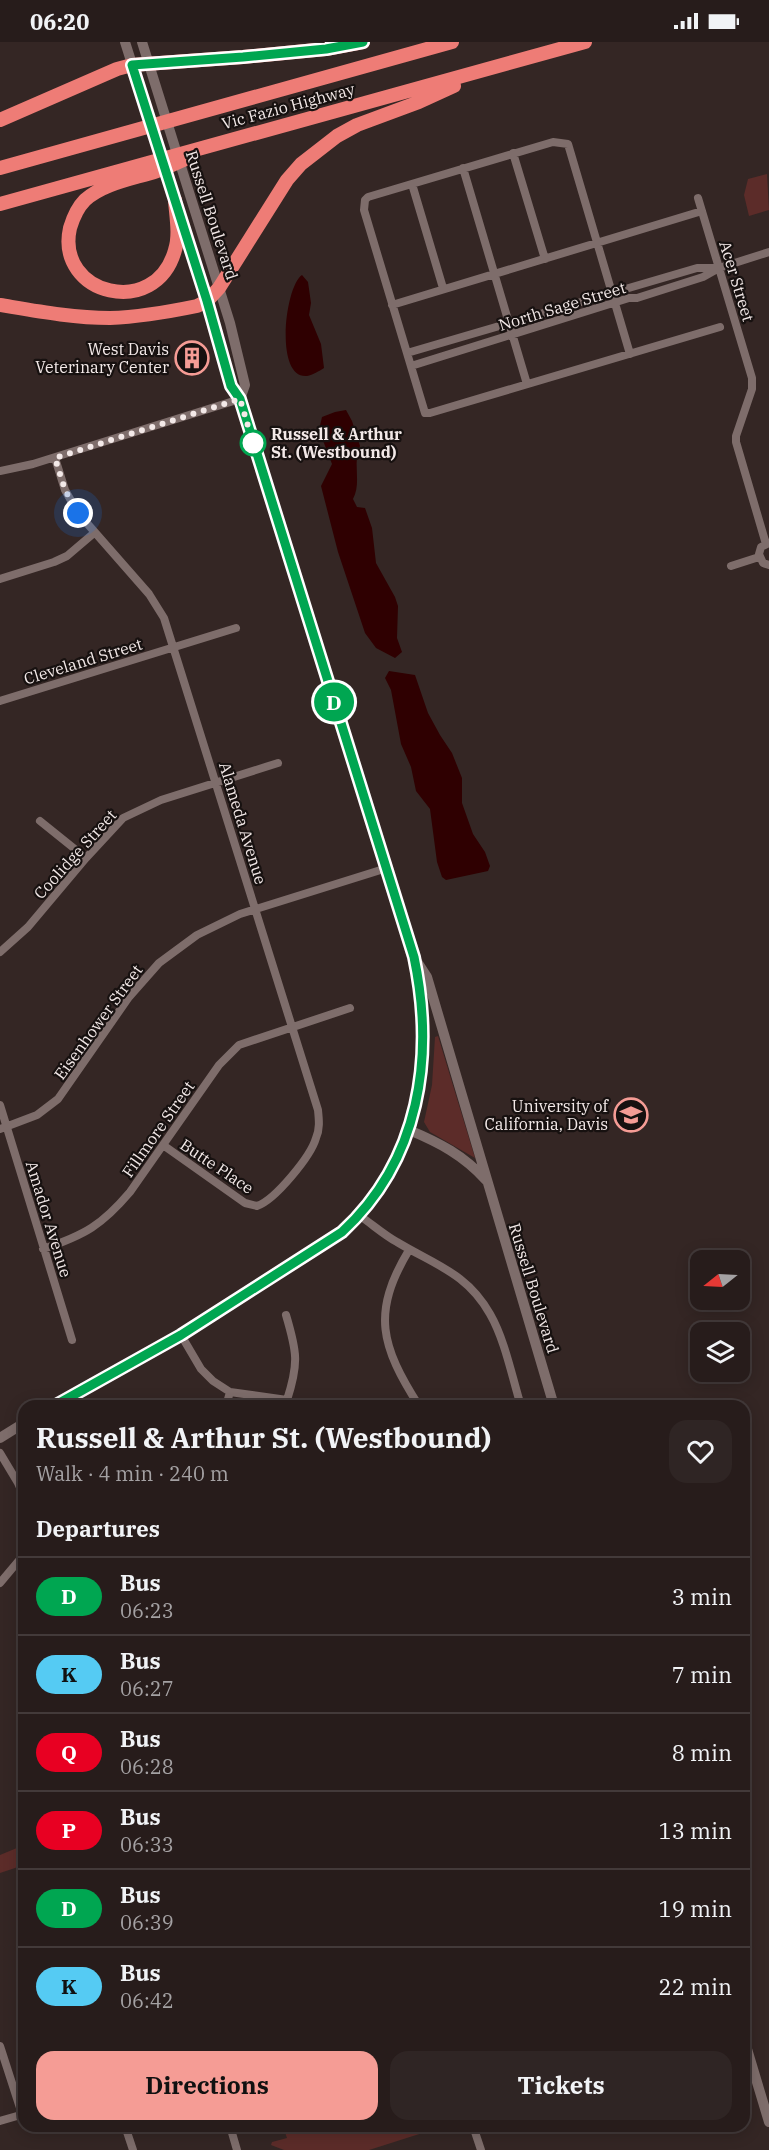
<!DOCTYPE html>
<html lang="en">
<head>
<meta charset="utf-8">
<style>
	body { margin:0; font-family:"IBM Plex Serif",serif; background:#2f2524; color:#f1f3f6; height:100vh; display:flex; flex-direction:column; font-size:22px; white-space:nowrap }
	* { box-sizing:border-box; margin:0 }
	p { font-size:20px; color:#a4a1a3 }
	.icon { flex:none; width:33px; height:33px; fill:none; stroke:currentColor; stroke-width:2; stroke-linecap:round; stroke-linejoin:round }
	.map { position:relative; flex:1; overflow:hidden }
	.panel { position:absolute; left:18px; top:1358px; width:732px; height:732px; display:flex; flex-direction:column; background:#271c1b; border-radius:18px; box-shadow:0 3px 15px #0003,0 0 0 2px #433a3a }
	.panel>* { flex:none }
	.badge { padding:0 12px; border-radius:20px; font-size:21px; line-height:39px }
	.needle { width:39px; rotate:252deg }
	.tools { position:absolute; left:690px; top:1208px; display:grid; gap:12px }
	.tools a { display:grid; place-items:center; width:60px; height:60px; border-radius:12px; background:#271c1b; box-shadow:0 3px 15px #0003,0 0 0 2px #433a3a; font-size:30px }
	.you { position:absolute; width:30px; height:30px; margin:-15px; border:4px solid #fff; border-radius:50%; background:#1a73e8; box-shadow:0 0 0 9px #1a73e833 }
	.map>.badge { position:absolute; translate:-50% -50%; box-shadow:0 0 0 3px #fff }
	h2 { padding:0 18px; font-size:22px; line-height:54px }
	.round { display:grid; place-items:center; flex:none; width:63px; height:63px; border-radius:18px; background:#2f2524 }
	.head { display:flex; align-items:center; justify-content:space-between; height:102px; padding:0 18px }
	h1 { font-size:28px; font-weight:700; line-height:45px }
	.primary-button { display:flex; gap:12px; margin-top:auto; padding:12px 18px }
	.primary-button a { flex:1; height:69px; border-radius:18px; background:#f59c95; color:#111; font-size:24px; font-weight:700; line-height:69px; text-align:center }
	.primary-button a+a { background:#2f2524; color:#f1f3f6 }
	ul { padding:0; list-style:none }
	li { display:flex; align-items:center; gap:18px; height:78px; padding:0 18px; border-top:2px solid #433a3a }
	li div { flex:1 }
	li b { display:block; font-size:22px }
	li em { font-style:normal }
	li .badge { min-width:66px; font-weight:700; text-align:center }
	.status { display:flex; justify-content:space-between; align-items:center; height:42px; padding:0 30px; background:#271c1b; direction:ltr }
	.status svg { height:16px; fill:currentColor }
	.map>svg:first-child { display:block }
</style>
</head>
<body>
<div class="status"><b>06:20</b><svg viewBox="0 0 49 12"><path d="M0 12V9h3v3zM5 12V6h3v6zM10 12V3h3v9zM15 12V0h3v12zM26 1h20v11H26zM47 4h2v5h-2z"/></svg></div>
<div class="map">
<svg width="769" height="2108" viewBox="0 0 769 2108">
	<rect width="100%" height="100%" fill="#342624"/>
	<path fill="#5c2c29" d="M767 132 769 168 749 174 744 153 748 137Z
		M438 994 475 1116 430 1090 424 1080 432 1043 435 995Z
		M24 1803V1823L0 1831V1813Z
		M283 2084H433L435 2087 369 2108H284L271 2103 272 2100 287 2096Z"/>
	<path fill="#2f0001" d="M302 233 308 240 311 261 309 273 321 302 324 326C319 329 313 333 307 334 274 337 285 244 302 233Z
		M346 368 352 379 360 404C352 421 362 440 353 457L357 465 365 466 372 486 376 521 395 555 398 564 397 596 402 610 395 616 376 606 365 591 338 510 321 444 332 422 319 388 322 375 335 370Z
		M389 629 415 633 428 671 440 693 452 711 462 736V761L473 792 485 810 490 824 488 829 446 838 442 835 437 820 430 767 416 749 411 725 401 702 391 648 385 636Z"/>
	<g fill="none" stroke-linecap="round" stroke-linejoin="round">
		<path stroke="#7e6d6b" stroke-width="8" d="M513 111 545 217
			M463 126 527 342
			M412 142 443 246
			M698 156 752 336V347L736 394V400L766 502
			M392 263 702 169
			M407 311 697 226H717
			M630 312 568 102 553 100 368 155 365 158 364 168 425 371H430L720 285
			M411 324 629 256H637L703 235 719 226 769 210
			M55 416 65 448 78 471 149 552 164 576 318 1068C319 1078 320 1087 316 1096 311 1114 275 1158 257 1164L245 1161 163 1103
			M0 429 33 422 240 357
			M769 501 761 505 759 512 763 521 769 523
			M731 524 759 515
			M0 537 54 520 67 514 94 491
			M0 659 236 586
			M40 779 86 816
			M0 910 28 885 86 816 123 776 161 758 278 721
			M0 1063 72 1298
			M0 1087 37 1073 58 1057 129 955 159 921 197 893 240 872 387 826
			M360 1174C372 1182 384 1193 397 1200 435 1223 467 1231 490 1272 505 1298 512 1335 521 1364
			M43 1207C85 1193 102 1183 130 1150L219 1023 239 1003 350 966
			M409 1208C371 1271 381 1304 419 1364
			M286 1273C297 1310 299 1321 287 1358
			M181 1293 201 1327 213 1339 230 1350 287 1358 295 1364
			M226 1364 230 1350
			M0 1411 18 1441 24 1455
			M0 1541 21 1516 24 1504
			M0 2004 22 2072
			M0 2079 24 2072
			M125 2084 133 2108
			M230 2084 237 2108
			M473 2084 481 2108"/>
		<path stroke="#7e6d6b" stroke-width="10" d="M125 0 207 259 231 344 240 357 414 915 427 935 554 1364
			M142 0 230 281 245 343 240 357
			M409 1088C440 1101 463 1113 486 1138
			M54 1364C96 1339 139 1317 181 1293 205 1278 229 1261 253 1246 289 1225 328 1205 358 1175 374 1159 386 1138 395 1118 424 1055 431 992 416 924
			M0 1396 24 1381
			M744 1997 769 2080"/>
		<path stroke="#ee7c76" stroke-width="14" d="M0 78 117 27 132 23 243 15 326 7 363 0
			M0 126 452 0
			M175 158C176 174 180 193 175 208 156 278 55 253 70 186 73 176 78 165 85 158 104 141 133 137 157 129 167 126 176 121 186 117
			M0 162 585 0
			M0 263C36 269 73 276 110 276 139 275 168 270 197 264L207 259 219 246 287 138 301 122 337 94 357 83 419 60 454 44"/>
	</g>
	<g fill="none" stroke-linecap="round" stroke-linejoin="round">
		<defs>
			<path id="line" d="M54 1364 181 1293 342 1190C420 1118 435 1015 414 915L240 357 231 344 207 259 132 23 243 15 326 7 363 0"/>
		</defs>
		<use href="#line" stroke="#fff" stroke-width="14"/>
		<use href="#line" stroke="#00a651" stroke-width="9"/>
		<path stroke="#f3e9e8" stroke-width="6" stroke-dasharray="0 10.8" d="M78 471 65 448 55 416 240 357 253 401"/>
	</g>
	<defs>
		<symbol id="building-ring" viewBox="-11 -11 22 22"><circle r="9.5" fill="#171110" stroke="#f59c95" stroke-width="1.5"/><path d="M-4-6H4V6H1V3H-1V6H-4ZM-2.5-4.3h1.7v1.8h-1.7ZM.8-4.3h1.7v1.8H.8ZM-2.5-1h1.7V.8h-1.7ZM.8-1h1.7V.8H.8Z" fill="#f59c95"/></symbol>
		<symbol id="university-ring" viewBox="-11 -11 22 22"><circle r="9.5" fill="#171110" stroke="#f59c95" stroke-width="1.5"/><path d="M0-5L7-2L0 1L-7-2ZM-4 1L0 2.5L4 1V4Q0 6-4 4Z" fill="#f59c95"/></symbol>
	</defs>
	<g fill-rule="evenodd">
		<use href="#building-ring" x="173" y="297" width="38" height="38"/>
		<use href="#university-ring" x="612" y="1054" width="38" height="38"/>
	</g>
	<circle fill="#fff" stroke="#00a651" stroke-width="3" cx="253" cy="401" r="12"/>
	<g text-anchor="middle" stroke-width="4.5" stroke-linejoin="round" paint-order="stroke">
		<g font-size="16" fill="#f3e9e8" stroke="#171110">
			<text transform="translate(288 64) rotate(-15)" y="6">Vic Fazio Highway</text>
			<text transform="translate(212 173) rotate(72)" y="6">Russell Boulevard</text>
			<text transform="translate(737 239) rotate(73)" y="6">Acer Street</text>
			<text transform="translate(562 264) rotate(-17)" y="6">North Sage Street</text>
			<text transform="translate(83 619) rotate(-17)" y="6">Cleveland Street</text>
			<text transform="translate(243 781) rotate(73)" y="6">Alameda Avenue</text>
			<text transform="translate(75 812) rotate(-48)" y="6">Coolidge Street</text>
			<text transform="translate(98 980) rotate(-54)" y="6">Eisenhower Street</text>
			<text transform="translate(158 1087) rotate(-55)" y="6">Fillmore Street</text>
			<text transform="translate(217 1124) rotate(34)" y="6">Butte Place</text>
			<text transform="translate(49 1177) rotate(73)" y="6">Amador Avenue</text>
			<text transform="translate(534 1246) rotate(73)" y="6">Russell Boulevard</text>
		</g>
		<g font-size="16" fill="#f3e9e8" stroke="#171110" text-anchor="end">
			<text x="169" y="313">West Davis<tspan x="169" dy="18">Veterinary Center</tspan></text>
			<text x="608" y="1070">University of<tspan x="608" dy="18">California, Davis</tspan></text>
		</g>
		<g font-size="16" font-weight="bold" fill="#f3e9e8" stroke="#171110" text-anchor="start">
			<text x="271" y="398">Russell &amp; Arthur<tspan x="271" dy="18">St. (Westbound)</tspan></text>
		</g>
	</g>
</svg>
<div class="tools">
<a><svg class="needle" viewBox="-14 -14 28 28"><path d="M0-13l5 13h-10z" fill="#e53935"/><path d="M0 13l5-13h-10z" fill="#a4a1a3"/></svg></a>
<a><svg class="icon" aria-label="layers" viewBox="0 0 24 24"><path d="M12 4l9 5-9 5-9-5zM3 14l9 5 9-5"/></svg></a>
</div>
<div class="you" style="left:78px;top:471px"></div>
<b class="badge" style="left:334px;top:660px;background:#00a651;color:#fff">D</b>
<section class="panel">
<div class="head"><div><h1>Russell &amp; Arthur St. (Westbound)</h1><p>Walk · 4 min · 240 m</p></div><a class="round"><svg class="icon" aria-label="heart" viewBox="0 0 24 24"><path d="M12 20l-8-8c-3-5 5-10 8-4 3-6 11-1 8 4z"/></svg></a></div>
<h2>Departures</h2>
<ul>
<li><span class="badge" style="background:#00a651;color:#fff">D</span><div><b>Bus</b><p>06:23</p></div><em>3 min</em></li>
<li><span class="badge" style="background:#55cbf3;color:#111">K</span><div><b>Bus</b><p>06:27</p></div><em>7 min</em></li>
<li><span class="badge" style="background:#e80022;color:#fff">Q</span><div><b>Bus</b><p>06:28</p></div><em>8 min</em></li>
<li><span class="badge" style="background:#e80022;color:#fff">P</span><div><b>Bus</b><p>06:33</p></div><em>13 min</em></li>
<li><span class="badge" style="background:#00a651;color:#fff">D</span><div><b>Bus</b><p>06:39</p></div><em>19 min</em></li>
<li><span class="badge" style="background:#55cbf3;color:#111">K</span><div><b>Bus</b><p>06:42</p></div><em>22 min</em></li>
</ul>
<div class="primary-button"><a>Directions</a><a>Tickets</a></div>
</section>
</div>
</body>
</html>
